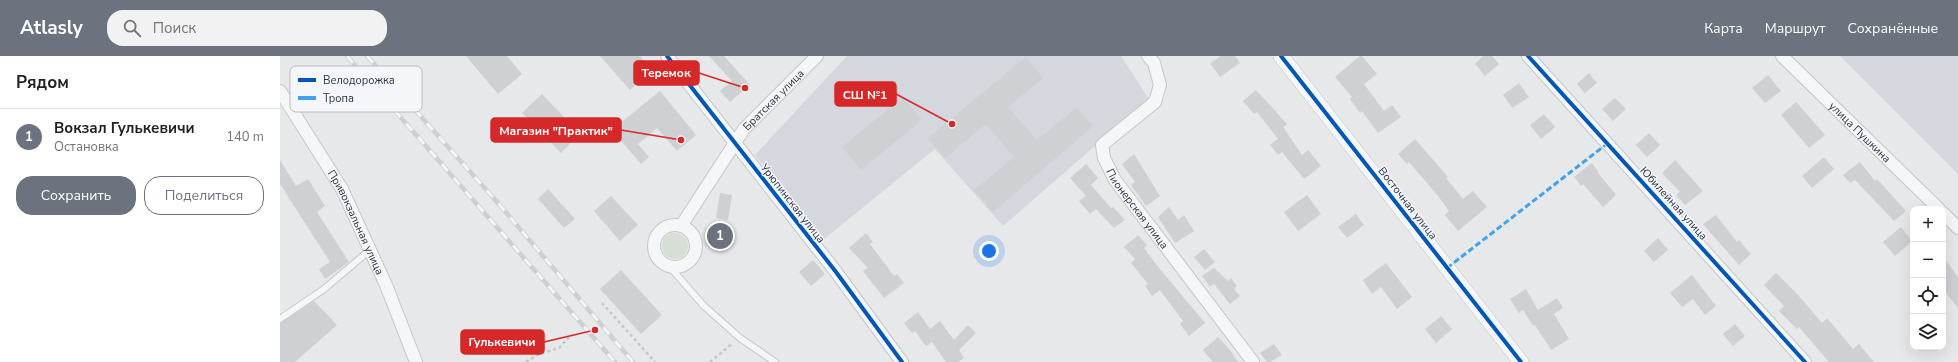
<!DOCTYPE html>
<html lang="ru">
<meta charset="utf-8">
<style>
:root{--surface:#fff;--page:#f2f2f2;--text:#202124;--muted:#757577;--line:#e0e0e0;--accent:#6c737f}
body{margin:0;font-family:"Nunito Sans",sans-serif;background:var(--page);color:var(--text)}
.controls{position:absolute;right:12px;bottom:12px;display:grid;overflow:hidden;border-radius:8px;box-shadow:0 4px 16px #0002}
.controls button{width:36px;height:36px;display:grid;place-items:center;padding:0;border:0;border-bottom:1px solid var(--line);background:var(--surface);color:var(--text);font:20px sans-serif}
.you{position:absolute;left:709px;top:195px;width:14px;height:14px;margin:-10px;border:3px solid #fff;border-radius:50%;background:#1a73e8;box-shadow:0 0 0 6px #1a73e833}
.badge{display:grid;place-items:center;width:26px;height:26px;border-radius:50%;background:var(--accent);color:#fff;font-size:13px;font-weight:700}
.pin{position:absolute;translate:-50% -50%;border:2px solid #fff;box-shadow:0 1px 4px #0006}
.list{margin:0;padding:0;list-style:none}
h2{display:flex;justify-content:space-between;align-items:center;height:52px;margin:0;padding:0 16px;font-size:17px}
h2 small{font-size:13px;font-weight:400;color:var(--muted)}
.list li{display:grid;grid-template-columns:26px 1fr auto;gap:12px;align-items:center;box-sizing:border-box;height:56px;padding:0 16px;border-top:1px solid var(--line)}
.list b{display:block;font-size:15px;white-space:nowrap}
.list p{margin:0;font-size:13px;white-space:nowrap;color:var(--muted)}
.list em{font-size:13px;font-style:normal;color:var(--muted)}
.actions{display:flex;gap:8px;padding:12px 16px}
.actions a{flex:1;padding:9px 0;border:1px solid var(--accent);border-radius:16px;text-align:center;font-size:14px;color:var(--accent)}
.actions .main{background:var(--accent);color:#fff}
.icon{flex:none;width:22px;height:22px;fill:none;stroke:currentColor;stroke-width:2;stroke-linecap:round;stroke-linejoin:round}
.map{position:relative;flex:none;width:1678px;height:306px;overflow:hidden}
header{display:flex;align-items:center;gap:24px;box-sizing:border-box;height:56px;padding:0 20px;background:var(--accent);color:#fff}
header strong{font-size:19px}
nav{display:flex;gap:22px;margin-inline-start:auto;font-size:14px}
.search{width:280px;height:36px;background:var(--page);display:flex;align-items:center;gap:10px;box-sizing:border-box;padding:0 14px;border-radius:16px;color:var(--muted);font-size:15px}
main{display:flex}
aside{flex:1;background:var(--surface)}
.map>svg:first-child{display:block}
</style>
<header>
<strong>Atlasly</strong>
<div class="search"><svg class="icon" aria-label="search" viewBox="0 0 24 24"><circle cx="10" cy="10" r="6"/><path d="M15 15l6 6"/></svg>Поиск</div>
<nav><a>Карта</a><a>Маршрут</a><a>Сохранённые</a></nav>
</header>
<main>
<aside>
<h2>Рядом<small></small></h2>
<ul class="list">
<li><span class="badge">1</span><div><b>Вокзал Гулькевичи</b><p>Остановка</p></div><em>140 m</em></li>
</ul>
<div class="actions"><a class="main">Сохранить</a><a>Поделиться</a></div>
</aside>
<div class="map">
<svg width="1678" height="306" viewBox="0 0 1678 306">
<rect width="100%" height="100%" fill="#e6e8ea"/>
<path fill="#d4d7dd" d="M567 0H841L869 43 723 170 655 93 544 183 475 99Z
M1560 0H1678V118Z"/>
<path fill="#d6ded6" d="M382 190a13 13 0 1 1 26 0a13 13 0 1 1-26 0Z"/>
<path fill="#ced0d3" d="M186 0H227L242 18 218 38Z
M320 0H360L372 14 350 34Z
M429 0H444L470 29 450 46 440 35 452 25Z
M941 0H955L960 7 940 21 930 7Z
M1080 0H1082L1097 18 1084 28 1104 55 1112 49 1121 61 1098 77 1082 55 1080 57 1070 43 1072 41 1055 21Z
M1203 0H1212L1219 8 1205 20 1195 8Z
M746 1 763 22 728 51 757 84 796 52 813 70 713 156 694 134 734 101 706 68 665 102 648 82Z
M1309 17 1317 27 1305 37 1297 28Z
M1488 19 1501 35 1485 47 1472 32Z
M1239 27 1249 41 1232 52 1223 39Z
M976 34 1007 68 1003 71 1022 99 1028 94 1041 110 1024 123 1002 96 998 99 990 89 998 83 977 56 974 58 963 45Z
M380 35 416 79 397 95 377 72 358 88 369 101 361 108 332 74Z
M262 38 300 78 281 97 242 57Z
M623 41 642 64 581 114 562 91Z
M1335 42 1346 53 1333 65 1322 53Z
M1516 46 1545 79 1529 92 1501 59Z
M1264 58 1275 71 1261 83 1250 69Z
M1369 77 1380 89 1367 101 1356 89Z
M1135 83 1168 121 1166 122 1183 143 1193 135 1207 151 1178 175 1165 159 1169 155 1158 140 1129 106 1127 108 1118 98Z
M854 98 880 140 866 150 851 129 855 126 842 108Z
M1544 101 1554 113 1532 132 1522 120Z
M0 104 16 130 28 123 45 150 37 156 69 206 45 223 39 213 50 206 0 128Z
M1395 104 1423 135 1405 149 1396 139 1400 136 1382 117Z
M1580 106 1595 125 1597 123 1626 155 1614 165 1575 124 1570 127 1563 119Z
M1312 107 1319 117H1318L1336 139 1323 151 1303 128 1301 130 1294 121Z
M806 108 818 122 811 129 831 152 833 151 845 164 834 172 816 153 810 158 799 145 806 140 790 122Z
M268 133 295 163 284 172 258 143Z
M440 137 452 139 448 164 436 162Z
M1027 139 1041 158 1018 175 1004 156Z
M331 140 358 169 340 185 314 155Z
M889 151 898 164 904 159 914 175 895 187 878 161Z
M1076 158 1084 169 1067 182 1058 171Z
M1436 159 1457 186 1459 184 1471 198 1459 209 1423 168Z
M1621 171 1632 185 1615 200 1603 186Z
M586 177 593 186 590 188 614 220 617 218 624 227 604 242 583 215 588 212 569 192Z
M858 179 867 189 864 192 875 207 925 267 909 280 900 268 903 265 880 234 872 240 865 230 868 228 851 207 855 203 844 191Z
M1378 182 1388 194 1374 206 1364 195Z
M924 193 935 206 925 214 914 201Z
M1663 200 1678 221V252L1663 233Z
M533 204 545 218 531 230 519 216Z
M1106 207 1132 241 1117 253 1101 231 1092 238 1083 224Z
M934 212 948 225 951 222 957 230 954 233 960 240 950 248 934 228 930 231 922 220Z
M341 214 382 259 361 278 320 233Z
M1496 217 1518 239 1542 267 1547 262 1573 293 1579 288 1594 306H1549L1519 271 1517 273 1499 255 1504 250 1484 229Z
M1412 219 1436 250 1425 259 1413 243 1402 251 1390 237Z
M1246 233 1258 254 1277 242 1283 252 1274 258 1289 283 1271 294 1255 269 1253 270 1243 254 1239 257 1230 243Z
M34 245 57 269 15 306H0V267Z
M638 256 650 273 660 265 674 284 688 269 696 277 679 294 684 302 678 306H666L652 286 646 290 635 275 632 277 624 267Z
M1161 260 1172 273 1156 287 1145 273Z
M1455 268 1465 280 1453 290 1443 278Z
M938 281 950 294 958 306H933L923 294Z
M994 288 1002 299 990 306H987L980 297Z"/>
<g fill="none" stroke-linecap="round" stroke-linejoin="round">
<defs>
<path id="service" d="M390 211 423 249 460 282 495 306
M0 263 44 233 90 194"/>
<g id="minor">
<path d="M387 0 556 216 622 306"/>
<path id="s1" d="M868 0 874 7 880 29 875 46 822 89 824 102 835 124 973 306"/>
<path d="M1248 0 1525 306"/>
<path id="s2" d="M1502 0 1659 153"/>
<path id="s3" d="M0 35 62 133 106 229 136 306"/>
<path d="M1663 157 1678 172"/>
<circle cx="395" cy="190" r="21"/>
<path id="s4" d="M401 170 464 73 537 0"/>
</g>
<path id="tertiary" d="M1001 0 1241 306"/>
</defs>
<use href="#service" stroke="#c4c6c8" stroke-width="8"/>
<use href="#minor" stroke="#c4c6c8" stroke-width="14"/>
<use href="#tertiary" stroke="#c4c6c8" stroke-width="16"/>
<path stroke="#c5c6ca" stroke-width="2.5" stroke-dasharray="3 3" stroke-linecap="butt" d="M322 247 375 306
M246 306 257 299 279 292 290 280
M430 306 453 287"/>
<use href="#service" stroke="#f5f6f7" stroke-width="6"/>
<use href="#minor" stroke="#f5f6f7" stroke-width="12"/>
<use href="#tertiary" stroke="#f5f6f7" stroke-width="15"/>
<defs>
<path id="rail" d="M67 0 335 306
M87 0 218 147 353 306"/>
</defs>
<use href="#rail" stroke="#cecfd2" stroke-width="4.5"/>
<use href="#rail" stroke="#f4f6f9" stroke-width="3" stroke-dasharray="9" stroke-linecap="butt"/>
<path stroke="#3ea3ec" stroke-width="3" stroke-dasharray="6 3" stroke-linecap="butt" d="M1167 212 1328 87"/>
<defs>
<path id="cycleway" d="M387 0 556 216 622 306
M1001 0 1241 306
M1248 0 1525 306"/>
</defs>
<use href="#cycleway" stroke="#f4f6f9" stroke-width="6"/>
<use href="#cycleway" stroke="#0057b8" stroke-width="4"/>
</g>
<g text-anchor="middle" stroke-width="3" stroke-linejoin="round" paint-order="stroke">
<g font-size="11" fill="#2b3445" stroke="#f4f6f9">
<text dy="4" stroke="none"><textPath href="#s4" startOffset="157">Братская улица</textPath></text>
<text dy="4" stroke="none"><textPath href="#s2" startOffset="109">улица Пушкина</textPath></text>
<text transform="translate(513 147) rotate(52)" y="4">Урюпинская улица</text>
<text transform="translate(1128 147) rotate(52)" y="4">Восточная улица</text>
<text transform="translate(1394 147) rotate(48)" y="4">Юбилейная улица</text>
<text dy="4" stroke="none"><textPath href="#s1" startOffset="192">Пионерская улица</textPath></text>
<text dy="4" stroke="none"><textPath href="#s3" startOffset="152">Привокзальная улица</textPath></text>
</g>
</g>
<rect x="10" y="10" width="132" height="46" rx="6" fill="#f4f6f9" stroke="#b8bcc3" stroke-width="1"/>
<rect x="18" y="22" width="18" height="4" fill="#0057b8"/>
<rect x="18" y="40" width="18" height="4" fill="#3ea3ec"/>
<g font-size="11" fill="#2b3445">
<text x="43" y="28">Велодорожка</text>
<text x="43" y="46">Тропа</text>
</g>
<path fill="none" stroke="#d62828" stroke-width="1.5" d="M465 32L419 17M672 68L616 38M401 84L341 74M315 274L264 286"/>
<g fill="#d62828" stroke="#f4f6f9" stroke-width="1.5">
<circle cx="465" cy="32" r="4"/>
<circle cx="672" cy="68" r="4"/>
<circle cx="401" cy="84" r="4"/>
<circle cx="315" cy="274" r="4"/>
</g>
<g fill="#d62828" stroke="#d62828" stroke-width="1.5">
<rect x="354" y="5" width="65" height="24" rx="4"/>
<rect x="555" y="26" width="61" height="24" rx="4"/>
<rect x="211" y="62" width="130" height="24" rx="4"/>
<rect x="181" y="274" width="83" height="24" rx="4"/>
</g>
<g font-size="12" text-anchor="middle" font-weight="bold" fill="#fff">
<text x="386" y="21">Теремок</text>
<text x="585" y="43">СШ №1</text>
<text x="276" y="79">Магазин "Практик"</text>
<text x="222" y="290">Гулькевичи</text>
</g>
</svg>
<div class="controls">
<button>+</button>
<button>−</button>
<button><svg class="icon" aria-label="locate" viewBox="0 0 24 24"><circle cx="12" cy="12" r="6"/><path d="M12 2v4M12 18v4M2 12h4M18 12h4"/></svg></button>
<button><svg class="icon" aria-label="layers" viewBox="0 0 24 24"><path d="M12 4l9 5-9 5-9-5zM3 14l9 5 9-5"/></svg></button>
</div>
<div class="you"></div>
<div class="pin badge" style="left:440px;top:180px">1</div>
</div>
</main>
